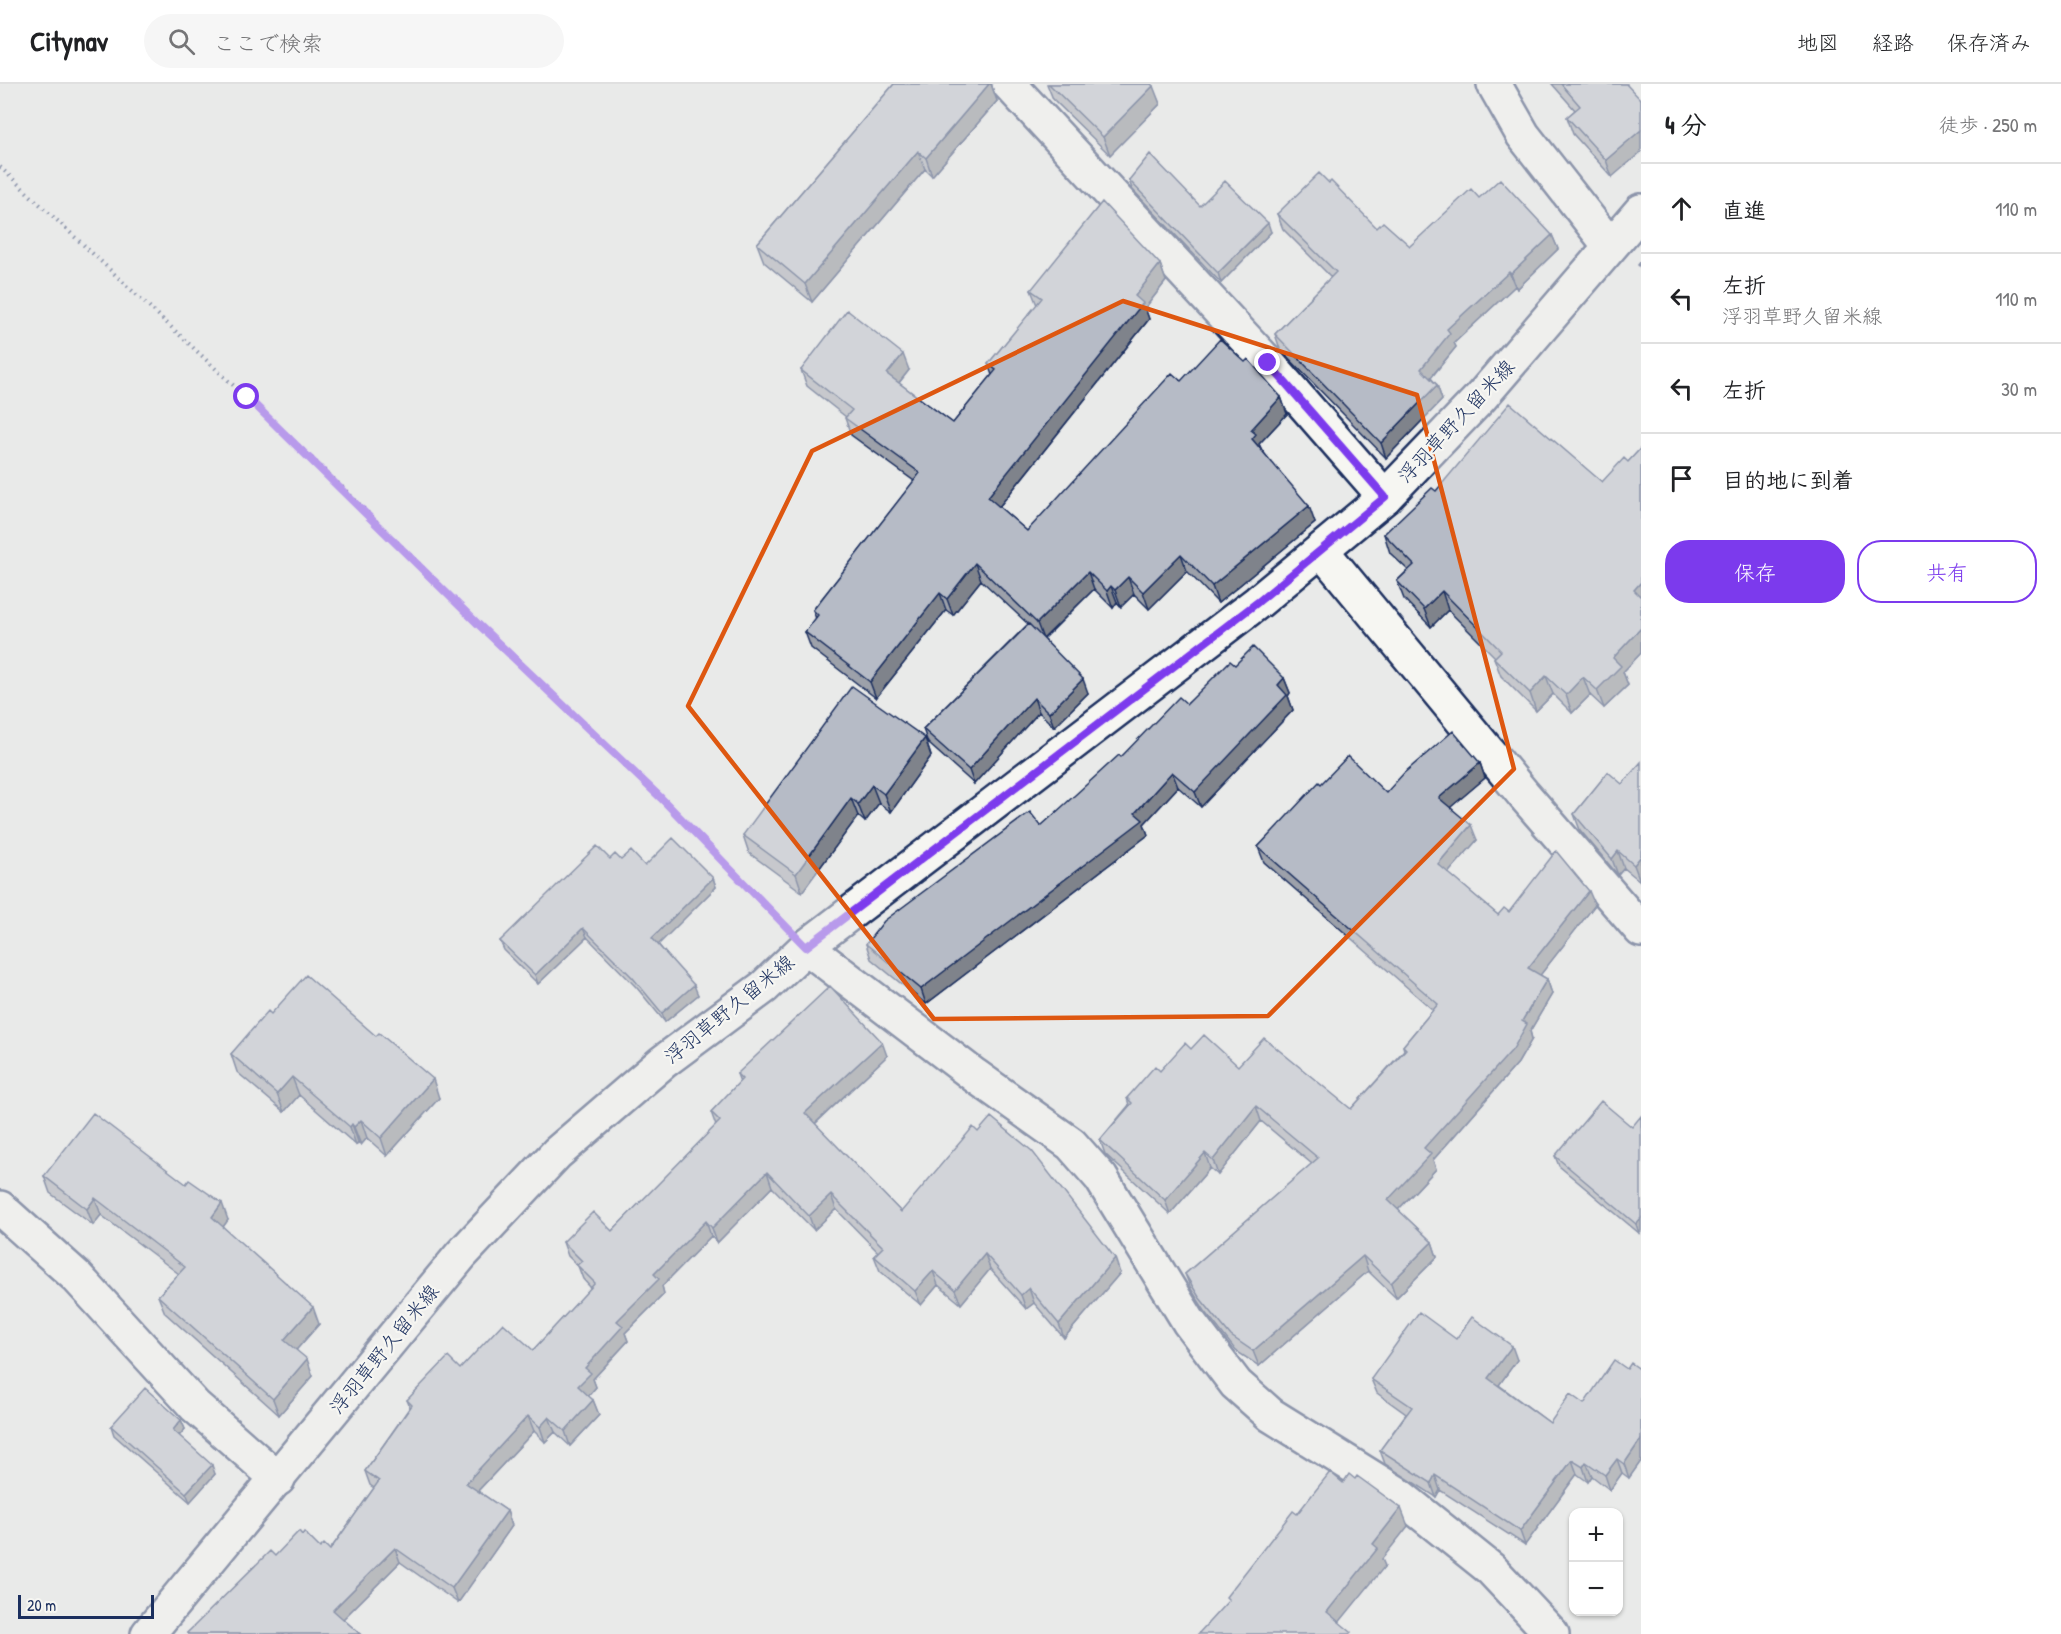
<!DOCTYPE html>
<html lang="ja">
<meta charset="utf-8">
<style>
:root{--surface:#fff;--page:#f6f6f6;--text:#202124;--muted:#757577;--line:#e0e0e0;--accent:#7c3aed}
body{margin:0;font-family:"Patrick Hand","Klee One",sans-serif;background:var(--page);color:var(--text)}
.controls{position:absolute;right:18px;bottom:18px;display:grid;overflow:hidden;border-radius:12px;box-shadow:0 2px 4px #0004}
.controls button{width:54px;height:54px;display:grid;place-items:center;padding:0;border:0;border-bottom:2px solid var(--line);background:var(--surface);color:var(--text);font:30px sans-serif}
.scale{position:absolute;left:18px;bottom:15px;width:136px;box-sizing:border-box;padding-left:6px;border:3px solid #1b2f5e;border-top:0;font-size:16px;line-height:21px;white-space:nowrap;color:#1b2f5e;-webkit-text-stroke:4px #f6f6f2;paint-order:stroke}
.stop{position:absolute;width:18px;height:18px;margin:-14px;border:4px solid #7c3aed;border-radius:50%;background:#fff}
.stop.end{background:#7c3aed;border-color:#fff;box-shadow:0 2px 6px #0008}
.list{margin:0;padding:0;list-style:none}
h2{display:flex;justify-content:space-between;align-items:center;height:78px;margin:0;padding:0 24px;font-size:26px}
h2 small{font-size:20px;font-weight:400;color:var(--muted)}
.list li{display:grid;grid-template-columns:39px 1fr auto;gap:18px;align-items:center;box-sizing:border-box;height:90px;padding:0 24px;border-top:2px solid var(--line)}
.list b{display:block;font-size:22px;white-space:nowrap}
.list p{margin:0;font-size:20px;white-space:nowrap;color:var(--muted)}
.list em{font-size:20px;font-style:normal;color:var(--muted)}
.actions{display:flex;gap:12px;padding:18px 24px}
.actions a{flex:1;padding:14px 0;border:2px solid var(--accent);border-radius:24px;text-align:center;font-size:21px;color:var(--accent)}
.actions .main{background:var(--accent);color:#fff}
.icon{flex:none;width:33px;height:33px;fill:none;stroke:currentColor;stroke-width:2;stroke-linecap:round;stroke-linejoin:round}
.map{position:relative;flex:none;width:1641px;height:1550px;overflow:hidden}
header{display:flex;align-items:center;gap:36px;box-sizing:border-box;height:84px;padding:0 30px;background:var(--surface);border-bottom:2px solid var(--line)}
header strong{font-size:28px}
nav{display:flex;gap:33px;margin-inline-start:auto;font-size:21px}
.search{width:420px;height:54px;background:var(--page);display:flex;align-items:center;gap:15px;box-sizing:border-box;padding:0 21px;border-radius:33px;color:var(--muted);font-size:22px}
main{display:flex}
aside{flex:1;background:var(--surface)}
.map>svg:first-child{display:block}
</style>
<header>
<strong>Citynav</strong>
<div class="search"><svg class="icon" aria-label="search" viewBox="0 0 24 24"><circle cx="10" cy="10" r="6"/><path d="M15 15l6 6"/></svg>ここで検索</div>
<nav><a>地図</a><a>経路</a><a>保存済み</a></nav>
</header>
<main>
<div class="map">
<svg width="1641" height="1550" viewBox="0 0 1641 1550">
<rect width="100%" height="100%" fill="#e9eae9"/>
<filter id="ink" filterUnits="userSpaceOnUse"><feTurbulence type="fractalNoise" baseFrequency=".0167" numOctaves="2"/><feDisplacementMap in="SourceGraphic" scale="12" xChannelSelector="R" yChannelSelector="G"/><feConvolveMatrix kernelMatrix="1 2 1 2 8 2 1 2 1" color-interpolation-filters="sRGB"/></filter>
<g filter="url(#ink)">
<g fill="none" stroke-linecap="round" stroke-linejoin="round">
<defs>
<path id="street" d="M1009 0 1268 279 1385 413
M1322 467 1524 711 1641 846
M806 863 974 991 1071 1060 1101 1094 1189 1238 1236 1300 1271 1331 1395 1408 1491 1485 1552 1550
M0 1124 77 1193 195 1322 278 1395"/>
<path id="secondary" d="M1494 0 1523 51 1610 162"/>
<path id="primary" d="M148 1550 461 1171 557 1069 663 978 764 903 806 863 1258 518 1385 413 1481 313 1641 127"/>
</defs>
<use href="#street" stroke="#1b2f5e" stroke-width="38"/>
<use href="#secondary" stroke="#1b2f5e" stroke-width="38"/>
<use href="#primary" stroke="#1b2f5e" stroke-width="38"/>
<path stroke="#1b2f5e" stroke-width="4" stroke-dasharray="1.5 4.5" stroke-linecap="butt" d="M0 83 341 402 478 540 661 714 778 834"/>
<use href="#street" stroke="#f6f6f2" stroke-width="33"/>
<use href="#secondary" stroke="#f6f6f2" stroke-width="33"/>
<use href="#primary" stroke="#f6f6f2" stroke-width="33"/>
</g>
<path fill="#9da1aa" stroke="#1b2f5e" stroke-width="1.5" d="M894 0H991L997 17 932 92 925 85 812 218 764 178 757 160Z
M1047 0H1151L1160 20 1110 71 1053 15Z
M1552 0H1627L1612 93 1573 50 1567 33 1575 26Z
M1129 96 1271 148 1221 199 1132 105Z
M1479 114 1552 151 1558 165 1517 205 1515 202 1454 259 1456 263 1431 294 1437 301 1442 316 1386 374 1280 265 1275 250 1331 193 1283 145 1277 130 1377 144 1410 162Z
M1160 180 1166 197 1145 224 1149 235 999 423 1027 447 1181 297 1281 313 1287 330 1259 360 1262 366 1315 439 1218 519 1187 487 1149 525 1134 510 1121 523 1117 518 1113 524 1094 505 1044 555 1088 609 1054 643 1039 628 974 700 928 659 923 645 1028 540 981 496 953 531 946 526 876 614 811 564 805 548 816 535 813 526 914 397 851 351 845 334 846 333 807 302 801 286H909L899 299 953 339 992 291 988 280 1037 221 1031 206Z
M1641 364V569L1623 588 1628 601 1604 624 1590 611 1572 629 1553 610 1536 627 1501 592 1494 574 1495 573 1448 526 1431 543 1404 515 1397 497 1408 486 1390 469 1384 450 1436 407 1602 398 1628 378Z
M1235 581 1284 594 1290 609 1288 612 1293 626 1201 723 1178 703 1144 740 1148 751 926 920 871 875 866 860 1041 742 1121 673Z
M925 654 931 672 891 728 879 719 865 738 858 732 802 808 749 769 743 751Z
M1480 679 1485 694 1450 723 1477 756 1448 789 1498 831 1509 828 1595 821 1540 891 1547 895 1552 910 1530 947 1532 955 1518 979 1433 1076 1436 1085 1398 1126 1432 1158 1437 1173 1396 1214 1368 1187 1259 1282 1236 1267 1205 1227 1191 1205 1185 1190 1312 1080 1261 1037 1218 1091 1210 1084 1170 1130 1105 1070 1100 1056 1129 1021 1127 1014 1160 987 1191 965 1351 1025 1404 966 1403 962 1433 926 1264 778 1258 763 1321 700 1386 709Z
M1608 688 1640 797 1624 784 1618 791 1580 746 1574 730Z
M610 775 645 782 713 794 716 803 658 860 698 911 665 938 637 904 587 853 538 900 504 866 500 857Z
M271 930 439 1014 387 1072 367 1054 361 1061 358 1058 356 1061 299 1011 284 1028 237 988 231 970Z
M887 972 815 1040 901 1128 1120 1189 1064 1254 1034 1219 1026 1225 990 1185 961 1220 938 1201 921 1221 880 1187 874 1172 878 1168 836 1125 814 1146 772 1103 717 1159 711 1152 662 1202 664 1210 625 1249 628 1257 593 1295 596 1303 588 1312 593 1316 599 1331 570 1362 555 1348 545 1358 534 1347 478 1407 507 1427 512 1442 458 1519 400 1478 343 1535 360 1550H188L187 1549 275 1472 302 1451 320 1464 330 1466 374 1404 370 1401 365 1387 410 1323 407 1316 460 1285 533 1266 591 1204 583 1195 578 1182 568 1172 563 1158 612 1147 716 1042 711 1028 740 998 737 990Z
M1632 1043 1639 1149 1559 1082 1555 1072Z
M44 1092 228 1136 223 1143 319 1240 296 1266 313 1292 279 1331 165 1229 158 1212 179 1190 101 1131 93 1141 50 1109Z
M1456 1255 1517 1276 1499 1301 1550 1339 1584 1320 1627 1285 1641 1286V1377L1629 1394 1622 1389 1610 1406 1592 1392 1588 1398 1577 1390 1525 1461 1440 1406 1436 1413 1385 1380 1380 1366 1406 1330 1377 1309 1371 1295Z
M181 1336 185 1345 179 1352 215 1390 190 1418 114 1351 111 1342Z"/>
<path fill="#7f838b" stroke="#1b2f5e" stroke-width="1.5" d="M989 0H991L997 17 932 92 926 74Z
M1153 2 1160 20 1110 71 1103 53Z
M1641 46V68L1612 93 1606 76Z
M918 67 925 85 812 218 805 200Z
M1268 139 1271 148 1221 199 1218 189Z
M1552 151 1558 165 1517 205 1511 190Z
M1160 180 1166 197 1145 224 1149 235 994 429 988 413 1135 212Z
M1509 188 1515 202 1454 259 1456 263 1426 299 1421 285 1447 245Z
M903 270 909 286 893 306 887 290Z
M1437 301 1442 316 1386 374 1381 359Z
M1281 313 1287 330 1259 360 1262 367 1252 355 1251 346Z
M1309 422 1315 439 1218 519 1212 502Z
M1181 470 1187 487 1149 525 1143 508Z
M975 479 981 496 953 531 947 515Z
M1088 488 1094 505 1043 555 1037 539Z
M1128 493 1134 510 1121 523 1115 506Z
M1641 498V524L1634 506Z
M1111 502 1117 518 1113 524 1107 507Z
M1442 507 1448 526 1431 543 1424 525Z
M940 509 946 526 876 614 870 598Z
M1641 544V569L1623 588 1628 601 1604 624 1597 606 1613 574Z
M1546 592 1553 610 1536 627 1530 609Z
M1583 593 1590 611 1572 629 1566 611Z
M1284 594 1290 609 1288 612 1293 626 1201 723 1195 708 1278 601Z
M1083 595 1088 609 1054 643 1049 629Z
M1034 614 1039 628 974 700 969 686Z
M925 654 931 672 891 728 884 710Z
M1480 679 1485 694 1445 728 1439 714Z
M1172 688 1178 703 1144 740 1148 751 926 920 921 905 1135 729Z
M872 701 879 719 865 738 858 720Z
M851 714 858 732 802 808 796 790Z
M1471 741 1477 756 1443 795 1438 780Z
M1618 767 1624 784 1618 791 1612 775Z
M1641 772V796L1640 797 1634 781Z
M713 794 716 803 656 863 652 854Z
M1589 807 1595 821 1534 899 1528 884Z
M583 844 587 853 538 900 535 891Z
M1547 895 1552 910 1530 947 1532 955 1518 979 1433 1076 1436 1085 1394 1130 1388 1116 1424 1064 1522 937Z
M694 901 698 911 665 938 662 929Z
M882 958 887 972 810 1044 805 1029Z
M292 993 299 1011 284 1028 277 1010Z
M433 995 439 1014 387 1072 381 1054Z
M1256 1022 1261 1037 1218 1091 1213 1076Z
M361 1036 367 1054 361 1061 354 1043Z
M352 1040 358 1058 356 1061 350 1043Z
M1205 1069 1210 1084 1170 1130 1165 1116Z
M767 1088 772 1103 717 1159 712 1144Z
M831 1111 836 1125 814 1146 809 1132Z
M95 1114 101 1131 93 1141 87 1125Z
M222 1119 228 1136 218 1150 212 1133Z
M1641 1134V1147L1639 1149 1636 1140Z
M706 1137 711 1152 662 1202 664 1210 625 1249 628 1257 593 1295 596 1303 584 1317 578 1302 585 1284 617 1237 654 1190Z
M1432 1158 1437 1173 1396 1214 1391 1199Z
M985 1170 990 1185 961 1220 955 1206Z
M1363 1172 1368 1187 1259 1282 1253 1267Z
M1115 1174 1120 1189 1064 1254 1059 1240Z
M933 1187 938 1201 921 1221 915 1207Z
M1029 1204 1034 1219 1026 1225 1021 1211Z
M313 1223 319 1240 290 1273 284 1256Z
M1512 1262 1517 1276 1494 1308 1488 1294Z
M307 1275 313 1292 279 1331 273 1315Z
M593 1316 599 1331 570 1362 565 1347Z
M528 1332 534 1347 472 1413 466 1399Z
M549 1333 555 1348 545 1358 540 1343Z
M181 1336 185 1345 176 1355 173 1346Z
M1641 1355V1377L1629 1394 1624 1380Z
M1617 1375 1622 1389 1610 1406 1605 1391Z
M1572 1376 1577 1390 1525 1461 1520 1447Z
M1586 1378 1592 1392 1588 1398 1583 1383Z
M212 1381 215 1390 190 1418 186 1409Z
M1435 1391 1440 1406 1436 1413 1431 1399Z
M1401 1424 1408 1442 1382 1475 1385 1482 1333 1546 1327 1528 1373 1460Z
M507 1427 512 1442 458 1519 452 1504Z
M395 1464 400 1478 338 1540 333 1526Z"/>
<path fill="#b6bbc6" stroke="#1b2f5e" stroke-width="1.5" d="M894 0H989L926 74 918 67 805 200 757 160Z
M1049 0H1151L1153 2 1103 53Z
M1561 0H1626L1641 16V46L1606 76 1567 33 1580 22Z
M1150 70 1200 122 1225 97 1268 139 1218 189 1129 96Z
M1319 89 1329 99 1331 97 1377 144 1383 138 1410 162 1471 105 1479 114 1500 95 1552 151 1511 190 1509 188 1447 245 1450 249 1421 285 1437 301 1381 359 1275 250 1336 188 1277 130Z
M1102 118 1160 180 1135 212 1143 219 988 413 1027 447 1172 289 1181 297 1220 255 1245 278 1248 275 1281 313 1251 346 1256 350 1252 355 1309 422 1212 502 1181 470 1143 508 1128 493 1115 506 1111 502 1107 507 1088 488 1037 539 975 479 947 515 940 509 870 598 805 548 818 531 813 526 920 389 845 334 852 326 801 286 847 226 903 270 887 290 953 339 996 286 988 280 1042 214 1031 206Z
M1641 177V184L1638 181Z
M1510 319 1602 398 1624 374 1628 378 1641 364V498L1634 506 1641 513V544L1613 574 1621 582 1597 606 1583 593 1566 611 1546 592 1530 609 1494 574 1501 567 1442 507 1424 525 1397 497 1414 481 1384 450 1432 404 1436 407Z
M1029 540 1083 595 1049 629 1034 614 969 686 923 645Z
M1253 563 1284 594 1278 601 1287 611 1195 708 1172 688 1135 729 1143 736 921 905 866 860 884 837 1030 728 1041 742 1119 671 1121 673 1179 613 1187 620 1230 577 1235 581Z
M852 602 925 654 884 710 872 701 858 720 851 714 796 790 743 751Z
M1453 647 1480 679 1439 714 1471 741 1438 780 1498 831 1504 824 1509 828 1556 767 1589 807 1528 884 1547 895 1522 937 1527 940 1513 965 1424 1064 1431 1070 1388 1116 1432 1158 1391 1199 1363 1172 1253 1267 1231 1252 1199 1213 1185 1190 1318 1074 1256 1022 1213 1076 1205 1069 1165 1116 1100 1056 1132 1019 1127 1014 1155 982 1160 987 1185 959 1191 965 1204 951 1238 982 1264 954 1351 1025 1406 965 1403 962 1438 920 1258 763 1319 698 1321 700 1348 672 1386 709 1404 689Z
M1641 678V772L1634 781 1618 767 1612 775 1574 730 1608 688 1622 700Z
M673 754 713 794 652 854 694 901 662 929 633 894 583 844 535 891 500 857 597 762 610 775 615 770 621 776 631 767 645 782Z
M306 891 376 952 379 949 433 995 381 1054 361 1036 354 1043 352 1040 350 1043 292 993 277 1010 231 970 268 927 271 930Z
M830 902 882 958 805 1029 901 1128 973 1043 978 1048 991 1033 1032 1067 1115 1174 1059 1240 1029 1204 1021 1211 985 1170 955 1206 933 1187 915 1207 874 1172 883 1163 831 1111 809 1132 767 1088 712 1144 706 1137 654 1190 659 1195 617 1237 623 1242 585 1284 591 1289 578 1302 593 1316 565 1347 549 1333 540 1343 528 1332 466 1399 507 1427 452 1504 395 1464 333 1526 360 1550H189L187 1549 270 1467 275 1472 299 1447 302 1451 304 1448 320 1464 324 1460 330 1466 379 1397 365 1387 412 1321 407 1316 448 1273 460 1285 503 1239 533 1266 595 1199 577 1181 582 1177 563 1158 593 1128 612 1147 720 1037 711 1028 742 995 737 990Z
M1601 1017 1632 1043 1641 1032V1134L1636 1140 1555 1072Z
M93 1029 186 1100 189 1096 222 1119 212 1133 313 1223 284 1256 307 1275 273 1315 158 1212 185 1183 95 1114 87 1125 44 1092Z
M1419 1228 1456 1255 1472 1233 1512 1262 1488 1294 1550 1339 1570 1310 1584 1320 1614 1276 1627 1285 1631 1279 1641 1286V1355L1624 1380 1617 1375 1605 1391 1586 1378 1583 1383 1572 1376 1520 1447 1435 1391 1431 1399 1380 1366 1412 1323 1371 1295Z
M145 1304 181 1336 173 1346 212 1381 186 1409 111 1342Z
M1330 1388 1343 1399 1349 1390 1355 1395 1357 1392 1401 1424 1373 1460 1378 1464 1327 1528 1351 1548 1349 1550H1198L1229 1516 1226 1513 1293 1427 1297 1430Z"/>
</g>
<g fill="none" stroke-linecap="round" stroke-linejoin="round" filter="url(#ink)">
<path stroke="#7c3aed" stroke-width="8" d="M247 313 478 540 661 714 806 863 1258 518 1385 413 1268 279"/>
</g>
<path d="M0 0H1641V1550H0ZM1123 217 1417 311 1514 685 1268 932 934 935 688 622 812 367Z" fill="#e9eae9" fill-opacity=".55" fill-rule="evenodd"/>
<path fill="none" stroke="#de5710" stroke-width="4.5" stroke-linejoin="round" d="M1123 217 1417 311 1514 685 1268 932 934 935 688 622 812 367Z"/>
<g text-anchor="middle" stroke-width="4.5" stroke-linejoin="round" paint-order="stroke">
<g font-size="20" fill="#1b2f5e" stroke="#f6f6f2">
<text transform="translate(1456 337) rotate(-47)" y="7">浮羽草野久留米線</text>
<text transform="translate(729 925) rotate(-39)" y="7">浮羽草野久留米線</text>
<text transform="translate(384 1265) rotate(-51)" y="7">浮羽草野久留米線</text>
</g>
</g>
</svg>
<div class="controls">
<button>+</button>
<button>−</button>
</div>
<div class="scale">20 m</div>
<div class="stop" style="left:247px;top:313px"></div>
<div class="stop end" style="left:1268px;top:279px"></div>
</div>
<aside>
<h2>4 分<small>徒歩 · 250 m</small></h2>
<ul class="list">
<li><svg class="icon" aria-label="ahead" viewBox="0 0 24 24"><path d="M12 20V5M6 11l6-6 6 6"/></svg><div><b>直進</b></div><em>110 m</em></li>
<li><svg class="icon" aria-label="left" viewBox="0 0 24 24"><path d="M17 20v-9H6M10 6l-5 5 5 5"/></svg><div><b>左折</b><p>浮羽草野久留米線</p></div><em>110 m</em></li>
<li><svg class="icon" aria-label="left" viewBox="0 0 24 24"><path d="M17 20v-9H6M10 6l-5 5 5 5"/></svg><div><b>左折</b></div><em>30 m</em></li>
<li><svg class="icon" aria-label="arrive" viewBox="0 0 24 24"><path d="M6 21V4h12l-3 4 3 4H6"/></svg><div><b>目的地に到着</b></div></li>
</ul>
<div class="actions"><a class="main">保存</a><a>共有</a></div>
</aside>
</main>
